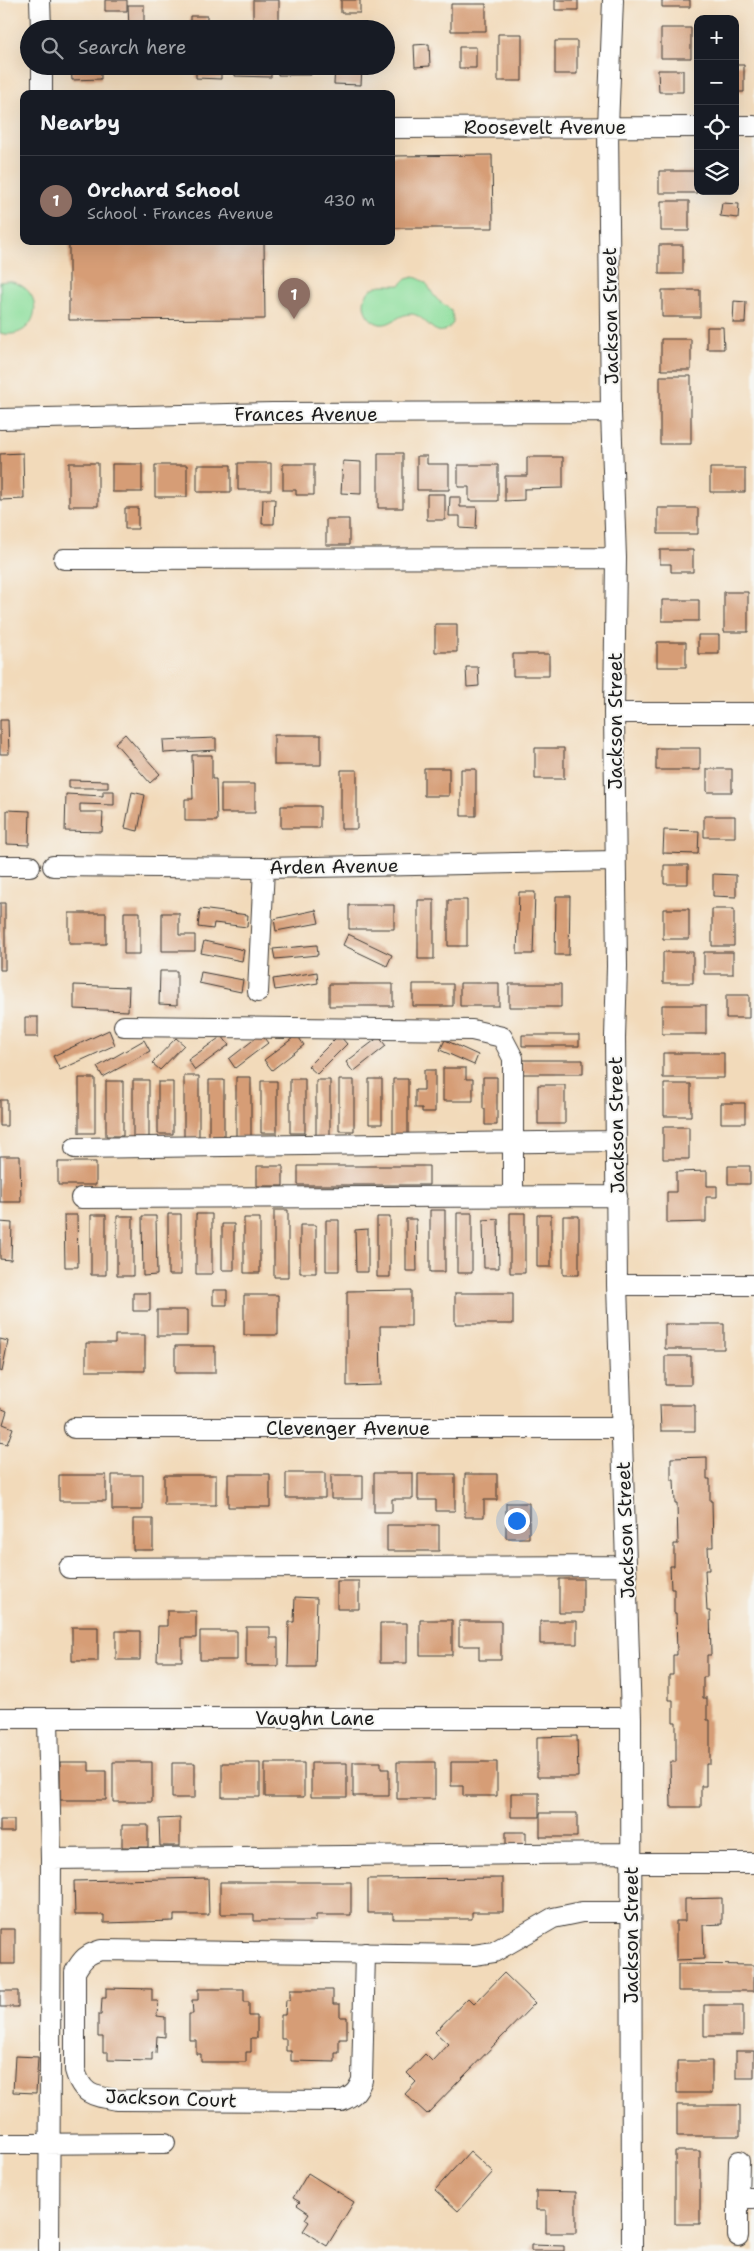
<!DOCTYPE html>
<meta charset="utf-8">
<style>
:root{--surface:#171b24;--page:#20242c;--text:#f1f3f6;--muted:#9ea1a6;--line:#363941;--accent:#0f766e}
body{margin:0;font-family:"Shantell Sans",sans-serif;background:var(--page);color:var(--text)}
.controls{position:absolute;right:15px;top:15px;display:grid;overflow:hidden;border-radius:10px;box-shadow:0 5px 20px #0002}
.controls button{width:45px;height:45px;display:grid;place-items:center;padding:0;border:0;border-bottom:1px solid var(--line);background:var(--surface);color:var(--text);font:25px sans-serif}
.you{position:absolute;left:516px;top:1520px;width:18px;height:18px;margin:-12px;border:4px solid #fff;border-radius:50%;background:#1a73e8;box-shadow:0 0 0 8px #1a73e833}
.badge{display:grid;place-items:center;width:32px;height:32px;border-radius:50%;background:var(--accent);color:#fff;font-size:16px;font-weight:700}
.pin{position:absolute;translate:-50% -41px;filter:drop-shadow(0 1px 2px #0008)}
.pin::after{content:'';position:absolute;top:26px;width:18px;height:15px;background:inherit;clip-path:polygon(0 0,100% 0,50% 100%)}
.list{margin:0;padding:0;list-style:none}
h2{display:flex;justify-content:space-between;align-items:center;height:65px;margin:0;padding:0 20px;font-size:21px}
h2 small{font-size:16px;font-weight:400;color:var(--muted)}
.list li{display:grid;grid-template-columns:32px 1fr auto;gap:15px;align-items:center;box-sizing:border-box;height:90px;padding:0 20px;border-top:1px solid var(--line)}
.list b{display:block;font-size:19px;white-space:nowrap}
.list p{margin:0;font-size:16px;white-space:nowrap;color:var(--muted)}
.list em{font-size:16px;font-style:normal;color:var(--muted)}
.icon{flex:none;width:28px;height:28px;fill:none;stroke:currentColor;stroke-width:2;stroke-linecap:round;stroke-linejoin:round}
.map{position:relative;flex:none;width:754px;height:2251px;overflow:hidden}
.search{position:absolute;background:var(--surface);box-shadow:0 5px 20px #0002;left:20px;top:20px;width:375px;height:55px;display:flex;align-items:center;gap:12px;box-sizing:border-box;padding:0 18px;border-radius:28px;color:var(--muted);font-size:19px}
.panel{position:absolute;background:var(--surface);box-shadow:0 5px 20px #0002;left:20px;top:90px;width:375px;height:155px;border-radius:10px}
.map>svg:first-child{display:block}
</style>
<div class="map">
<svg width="754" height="2251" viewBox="0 0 754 2251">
<rect width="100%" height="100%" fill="#f6f6f2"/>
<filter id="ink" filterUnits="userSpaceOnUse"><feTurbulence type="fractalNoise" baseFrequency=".02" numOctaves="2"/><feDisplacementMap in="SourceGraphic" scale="10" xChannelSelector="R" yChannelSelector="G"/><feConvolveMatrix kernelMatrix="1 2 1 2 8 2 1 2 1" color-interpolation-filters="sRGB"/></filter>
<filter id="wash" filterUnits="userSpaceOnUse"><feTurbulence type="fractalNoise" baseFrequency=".0096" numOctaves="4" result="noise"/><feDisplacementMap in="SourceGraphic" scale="20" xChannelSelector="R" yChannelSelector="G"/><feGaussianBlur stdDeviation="1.12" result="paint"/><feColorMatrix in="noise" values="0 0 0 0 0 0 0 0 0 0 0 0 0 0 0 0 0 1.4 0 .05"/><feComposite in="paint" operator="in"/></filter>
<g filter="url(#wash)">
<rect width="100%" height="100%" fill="#f2daba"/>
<path fill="#8fdf9e" stroke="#567e5d" d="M414 277C431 282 427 288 436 298 446 309 453 304 453 323 436 346 427 315 412 314 399 313 392 326 380 324 363 320 358 297 373 288 381 283 391 286 400 285L406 279Z
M7 281C51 287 38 343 0 333V282Z"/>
<g id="blocks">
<path fill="#d69d76" d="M105 0H127V11H105Z
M253 0H279V20H253Z
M341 0H360V13H341Z
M555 0H578V10H555Z
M662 0H690V7H662Z
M451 4H486V31H451Z
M128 5H144V29H129Z
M190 16H207V29H190Z
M101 25V29H71V26Z
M661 28H691V58H661Z
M498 34H522V81H498Z
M555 41H577V74H555Z
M429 44 430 66 415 67 414 45Z
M459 47H476V68H459Z
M735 65H744V92H735Z
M71 66H101V79L72 80Z
M196 66H221V79L196 78Z
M235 66H271V77L235 76Z
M278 66H311V75H278Z
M335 66H362L361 85 334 84Z
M658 70H683V92H659Z
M492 155 493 228H391V156Z
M659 171H697V193H659Z
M661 201H689V231H661Z
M722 203 739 204 738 218 720 216Z
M69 241H264L265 319 69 320Z
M659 245H683V274H659Z
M662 290H700V317H662Z
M734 301 746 302 745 323H733Z
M707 327H723L724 349H707Z
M661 339H691V370H661Z
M660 376H691V444H660Z
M23 453 24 499 0 500V454Z
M378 453H403V508H378Z
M417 456H427V464H449V490H417Z
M527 457H563V488L524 489V500L505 501V476H527Z
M343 461 361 462V494L341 493Z
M69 463H98V506H69Z
M238 463H271V490H238Z
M112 464H142V492H112Z
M283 464H314V495H296V490H283Z
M155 465H187V497H155Z
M197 465H231V492H197Z
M458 465H498V501H469V487H458Z
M710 468H745V492H710Z
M427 494H445V520H427Z
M450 497H460V507H477L476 529 460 528V516H449Z
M263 499H275L274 524H262Z
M125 508H138V529H125Z
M658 508H698V534H658Z
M326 519H349V545H326Z
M660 550H693V572H671V564H660Z
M724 592H748V632H724Z
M662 600H699V621H662Z
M435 624H457V652H435Z
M698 635H719V654H698Z
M657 642H686V667H657Z
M513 654H549V676H513Z
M466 667H478L479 686 467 687Z
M0 720H8L9 754H0Z
M125 734 160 774 150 783 115 743Z
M274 735H321V765H274Z
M216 738V750L164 753 163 740Z
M535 748H564V779H535Z
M656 748H700V770H656Z
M192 755H212V779H216L217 821H185V799H193Z
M424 768H449V796H424Z
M461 769H476V816H461Z
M707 769H732V792H707Z
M341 770H357V829H341Z
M69 780 108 781V788H69Z
M221 784H255V813H221Z
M103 791H114V805L80 804V812H103L102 832 65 831 66 794 103 796Z
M132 792 145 795 138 831 125 828Z
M281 806H320V828H281Z
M7 810 30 811 29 845 7 844Z
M704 816H735V837H704Z
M664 830 699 831 698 854 663 853Z
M664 865H688V884H664Z
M713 874 736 875V897L713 896Z
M519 892H535L533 954H517Z
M556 896H570L569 955H555Z
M418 900H434V959H418Z
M448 900H467V946H448Z
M0 903H5V970H0Z
M349 905H394V929H349Z
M200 909 248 915 247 927 214 923 213 929 198 927Z
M663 909H689V939H663Z
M712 909H734V946H712Z
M316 910 319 923 276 931 274 919Z
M124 912H140V954H124Z
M69 913H106V944H69Z
M162 913H179V935H195V951H162Z
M348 934 392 955 387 966 343 945Z
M204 941 244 950 242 961 201 953Z
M317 945 318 955 275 959 273 949Z
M663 952H693V983H663Z
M704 952H733V974H704Z
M160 971H177V1005L159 1004Z
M201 972 243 980 241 992 199 983Z
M317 972 318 983 275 990 273 979Z
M460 983H499V1006H460Z
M329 984H393V1006H329Z
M413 984H453V1006H413Z
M509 984H561V1007H509Z
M74 985 129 987 128 1011 74 1009Z
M726 995H749V1018H726Z
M662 1005H706V1034H662Z
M25 1017H38V1037H25Z
M109 1030 115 1045 60 1070 53 1056Z
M261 1034 268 1043 235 1068 229 1059Z
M297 1035 304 1045 272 1070 264 1060Z
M339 1035 347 1044 317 1074 308 1066Z
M522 1035H579V1046H522Z
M222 1036 229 1045 195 1070 188 1060Z
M379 1037 386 1046 353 1072 346 1062Z
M176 1038 184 1045 160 1070 152 1063Z
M144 1040 150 1051 103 1077 97 1067Z
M445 1040 478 1055 474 1065 440 1050Z
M663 1053H724V1078H663Z
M522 1060H583V1074H522Z
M443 1068H466V1079H473V1101H443Z
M424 1070H435V1112H422V1108H415V1090H424Z
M184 1076H199V1139H184Z
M236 1077H251V1137H236Z
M483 1077H497V1125H485V1109H483Z
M79 1078H95V1133H79Z
M290 1079H305V1133H290Z
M369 1079H382V1124H369Z
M393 1079H408V1138H393Z
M133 1080H149V1140H133Z
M209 1080H224V1140H209Z
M316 1080H330V1140H316Z
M339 1080H354V1131H339Z
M106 1081H123V1136H106Z
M261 1081H277V1133H261Z
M158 1082H173V1134H158Z
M664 1084H691V1116H664Z
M538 1085H565V1124H538Z
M0 1100H7V1126H0Z
M721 1103H745V1123H721Z
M663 1127H689V1159H663Z
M0 1156H20L21 1202H0Z
M58 1162H96V1185H58Z
M257 1166H283V1186H257Z
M298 1166H429V1185H298Z
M728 1166H750V1184H728Z
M707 1171V1186H717V1197H706V1222L667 1223V1192H676V1172Z
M274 1210H288V1277H274Z
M430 1210H445V1272H430Z
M457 1213H472V1273H457Z
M510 1213H525V1273H510Z
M168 1214H181V1275H168Z
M196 1214H212V1274H196Z
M64 1215H77L78 1267H65Z
M91 1215H106V1275H91Z
M537 1215H551V1267H537Z
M117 1216H133V1276H117Z
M142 1216H156L157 1275 143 1276Z
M563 1216H579V1275H563Z
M377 1217H390V1277H377Z
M244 1218H260V1273H244Z
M406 1219H416L417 1271H406Z
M498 1219 499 1268H484L483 1220Z
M326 1220H339V1271H326Z
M0 1222 12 1223 11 1260 0 1259Z
M222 1224H234V1270H222Z
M300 1225H316V1273H300Z
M368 1229V1272H356L355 1230Z
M213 1290H227V1305H213Z
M411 1290V1326H380L381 1385 347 1386V1291Z
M133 1293H150V1311H133Z
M455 1293H513V1324H455Z
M244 1295H278V1335H244Z
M157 1310H187V1336H157Z
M665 1324H724V1349H665Z
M115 1335H145V1371H86V1343H115Z
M0 1339 8 1341 2 1372 0 1371Z
M175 1346H215V1373H175Z
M665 1356H691V1385H665Z
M660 1405H695V1431H661Z
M0 1408 7 1411 3 1424 13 1428 7 1444 0 1442Z
M707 1457V1479H710V1501H712L713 1547H708L709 1570H705L707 1611H710L711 1655H707V1677H703V1698H707V1720H710V1764H706V1786H701V1807H671L670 1762H676V1722H673V1700H669V1675H673V1655H677L676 1613H674V1589H671L670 1566H674V1544H678L677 1503H675L674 1480H671V1458Z
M286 1473H325V1498H286Z
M374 1473H413V1499H392V1512H374Z
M228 1474H270V1507H228Z
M418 1474H455V1511H436V1500H418Z
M465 1474H497V1500H484V1517H465Z
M59 1475H106V1501H59Z
M112 1475H143V1510H112Z
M164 1475H216V1505H164Z
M331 1475H363V1499H331Z
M506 1503H529V1538H506Z
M133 1519H153V1550H133Z
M387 1525H439V1551H387Z
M559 1579H583V1613H559Z
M337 1581H359V1609H337Z
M295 1597 317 1598 315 1667H288L289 1622H294Z
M167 1611H196V1638H182V1661H157L158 1626H167Z
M420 1620H452V1655H420Z
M459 1621H501V1660H479V1646H459Z
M540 1621H577V1644H540Z
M380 1623H407V1663H380Z
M72 1627H98V1661H72Z
M246 1627H270V1638H278V1666H246Z
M116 1631H140V1660H116Z
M200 1631H237V1660H200Z
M577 1736 578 1777H537V1737Z
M60 1762H89V1771H106V1800H60Z
M113 1762H152V1802H113Z
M353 1762H381V1769H389V1796H353Z
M397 1762H435V1799H397Z
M451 1762H497V1796H463V1786H451Z
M172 1763H195V1798H172Z
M222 1763H260V1797H222Z
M265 1763H304V1797H265Z
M311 1763H347V1797H311Z
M511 1793H539V1817H511Z
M540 1813H577V1837H540Z
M180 1818V1846H160L159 1819Z
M0 1820H14V1832H0Z
M122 1825H148V1847H122Z
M506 1832H526V1846L506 1845Z
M208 1878 209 1915H174V1921L104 1923V1915H75L74 1881Z
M503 1878V1912H472V1919H393V1913H368V1879Z
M220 1882H351V1915H316V1921H254V1914H220Z
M722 1898V1924L703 1925 704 1959 676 1960V1921H685V1899Z
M0 1929H15V1964H0Z
M678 1964 754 1965V1991H678Z
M504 1973 535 2003 427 2114 405 2094 416 2082 407 2073 425 2054 432 2061 448 2044 435 2032 468 1998 474 2004Z
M106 1988 152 1989V2001H158L157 2016 165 2017V2037L157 2036 156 2053 152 2052V2061L108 2060V2052H103V2037H98V2015H101L102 1998H106Z
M198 1989H244V2002H249V2016H257V2038H251V2052H246V2062H201V2054H196V2040H189V2014H193L192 2000H198Z
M290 1990H333V2004H340V2017H347V2039H339V2053H335V2062L291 2061V2051H286V2039H281V2015H285L286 2000H290Z
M0 1991H18V2007H0Z
M704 2005H743V2036H704Z
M736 2051H754V2078H736Z
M15 2056 38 2057 36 2093 13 2092Z
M677 2061H712V2093H677Z
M677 2105H740V2136H677Z
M470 2151 493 2172 458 2211 435 2190Z
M675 2151H700V2224H675Z
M308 2173 354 2202 327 2246 303 2231 309 2222 305 2219 309 2213 297 2205 300 2202 293 2198Z
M536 2191 576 2192V2233H546V2210H536Z
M531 2245 564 2246V2251H531Z"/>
</g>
</g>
<g filter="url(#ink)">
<use href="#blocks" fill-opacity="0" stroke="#3c3834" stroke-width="1"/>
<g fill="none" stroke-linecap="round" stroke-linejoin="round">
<defs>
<path id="minor" d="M40 0 41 29
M613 0 608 127 611 412 616 558 614 713 617 966 615 1038 617 1285 631 1718 632 2251
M42 66V94
M735 126H754
M391 128 698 127
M0 419 273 413 611 412
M64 559 616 558
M614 713H754
M0 866H30
M53 866 264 868 615 861
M258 992 264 868
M124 1026 472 1030 502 1037 513 1058V1196
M75 1148 616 1141
M81 1198 617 1196
M617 1285H754
M74 1428H622
M69 1568 626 1566
M0 1718H631
M48 1718 51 1859 49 2251
M51 1859 631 1853
M631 1863H754
M365 1953 362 2080C357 2092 353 2096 341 2101L117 2100C93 2096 82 2095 75 2070V1972C82 1959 87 1954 101 1950L474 1955 494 1952 553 1918 582 1912H631
M0 2144 165 2143
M738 2198 739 2161
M738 2236V2198H754"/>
</defs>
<use href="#minor" stroke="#3c3834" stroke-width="22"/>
<use href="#minor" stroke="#fff" stroke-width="20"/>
</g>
</g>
<g text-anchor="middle" stroke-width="4" stroke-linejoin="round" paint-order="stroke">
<g font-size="19" fill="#1c1c1c" stroke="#f6f6f2">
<text x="545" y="134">Roosevelt Avenue</text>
<text transform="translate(610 316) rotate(-91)" y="7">Jackson Street</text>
<text x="306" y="421">Frances Avenue</text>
<text transform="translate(615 721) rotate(-90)" y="7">Jackson Street</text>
<text transform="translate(334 866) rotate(-1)" y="7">Arden Avenue</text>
<text transform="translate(616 1125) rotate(-91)" y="7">Jackson Street</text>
<text x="348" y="1435">Clevenger Avenue</text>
<text transform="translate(625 1530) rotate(-92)" y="7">Jackson Street</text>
<text x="315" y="1725">Vaughn Lane</text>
<text transform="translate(631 1935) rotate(-90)" y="7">Jackson Street</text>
<text transform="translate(171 2098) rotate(2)" y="7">Jackson Court</text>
</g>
</g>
</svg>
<div class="controls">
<button>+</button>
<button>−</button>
<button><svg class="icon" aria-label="locate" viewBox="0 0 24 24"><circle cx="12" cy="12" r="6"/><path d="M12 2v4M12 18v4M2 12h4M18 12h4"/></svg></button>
<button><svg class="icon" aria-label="layers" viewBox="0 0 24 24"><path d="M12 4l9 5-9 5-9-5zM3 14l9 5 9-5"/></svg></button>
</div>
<div class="you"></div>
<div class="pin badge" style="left:294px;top:319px;background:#8d6e63">1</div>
<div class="search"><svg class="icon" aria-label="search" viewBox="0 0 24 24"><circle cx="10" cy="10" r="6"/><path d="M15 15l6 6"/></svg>Search here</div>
<section class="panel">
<h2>Nearby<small></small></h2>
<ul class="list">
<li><span class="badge" style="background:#8d6e63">1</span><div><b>Orchard School</b><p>School · Frances Avenue</p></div><em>430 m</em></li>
</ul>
</section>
</div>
